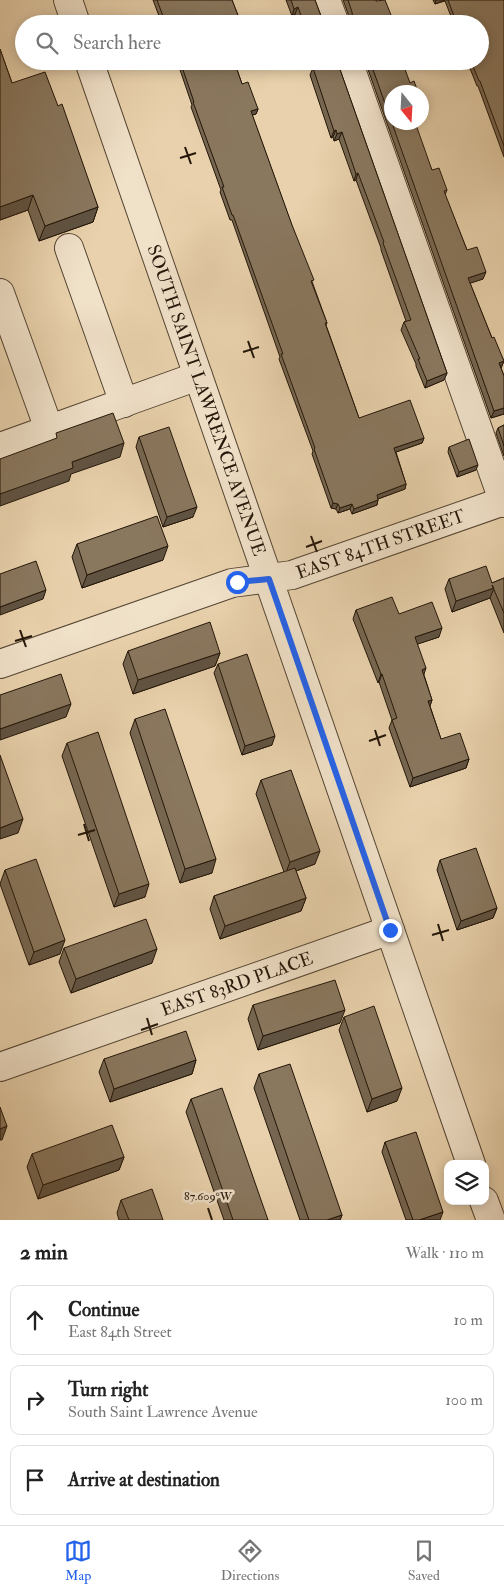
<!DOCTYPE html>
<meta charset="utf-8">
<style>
:root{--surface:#fff;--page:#f6f6f6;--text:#222;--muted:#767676;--line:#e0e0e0;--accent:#2563eb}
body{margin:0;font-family:"IM FELL Double Pica",serif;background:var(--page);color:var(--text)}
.controls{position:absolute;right:15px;bottom:15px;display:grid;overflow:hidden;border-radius:10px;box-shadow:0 2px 12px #0003}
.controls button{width:45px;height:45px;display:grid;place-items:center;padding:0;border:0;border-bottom:1px solid var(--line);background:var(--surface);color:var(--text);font:25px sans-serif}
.compass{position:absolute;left:384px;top:85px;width:45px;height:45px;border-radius:50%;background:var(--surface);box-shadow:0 2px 12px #0003;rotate:162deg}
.stop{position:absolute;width:15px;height:15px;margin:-11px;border:4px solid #2563eb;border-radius:50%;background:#fff}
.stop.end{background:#2563eb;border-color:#fff;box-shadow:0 1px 5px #0008}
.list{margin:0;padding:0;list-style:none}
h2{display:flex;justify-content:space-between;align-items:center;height:65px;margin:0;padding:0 20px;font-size:21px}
h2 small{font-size:16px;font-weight:400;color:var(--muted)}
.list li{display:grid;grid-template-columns:32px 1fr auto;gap:15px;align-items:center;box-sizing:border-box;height:70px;margin:0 10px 10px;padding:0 10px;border:1px solid var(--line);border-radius:10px}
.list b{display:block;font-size:19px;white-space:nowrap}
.list p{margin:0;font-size:16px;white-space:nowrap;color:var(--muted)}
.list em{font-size:16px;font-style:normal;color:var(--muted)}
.icon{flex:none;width:28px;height:28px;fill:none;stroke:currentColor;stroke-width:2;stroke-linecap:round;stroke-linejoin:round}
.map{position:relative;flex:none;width:504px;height:1220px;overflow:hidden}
.search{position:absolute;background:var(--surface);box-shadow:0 2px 12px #0003;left:15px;right:15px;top:15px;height:55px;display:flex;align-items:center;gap:12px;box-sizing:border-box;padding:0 18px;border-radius:28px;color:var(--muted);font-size:19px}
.sheet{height:305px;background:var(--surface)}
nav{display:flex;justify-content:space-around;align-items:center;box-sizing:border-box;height:70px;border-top:1px solid var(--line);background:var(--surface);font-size:14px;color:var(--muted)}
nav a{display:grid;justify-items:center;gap:2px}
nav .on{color:var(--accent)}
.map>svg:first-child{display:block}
</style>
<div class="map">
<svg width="504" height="1220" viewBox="0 0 504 1220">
<rect width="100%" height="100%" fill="#e8d1ac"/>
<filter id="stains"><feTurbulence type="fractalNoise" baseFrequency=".004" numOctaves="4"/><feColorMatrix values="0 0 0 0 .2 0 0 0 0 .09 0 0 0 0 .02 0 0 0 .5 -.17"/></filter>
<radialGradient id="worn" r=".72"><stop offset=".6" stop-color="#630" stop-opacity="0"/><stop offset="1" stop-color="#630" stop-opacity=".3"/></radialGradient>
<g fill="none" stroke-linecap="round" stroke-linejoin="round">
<defs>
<g id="minor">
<path d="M68 0 76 24"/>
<path d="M326 0 335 24"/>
<path id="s1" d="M89 61 471 1164"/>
<path d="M348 61 504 503"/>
<path d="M69 248 124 403"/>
<path d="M0 293 49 429"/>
<path d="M0 447 198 376"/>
<path id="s2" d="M0 664 232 583 292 575 504 501"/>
<path id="s3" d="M0 1067 390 930"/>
<path d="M484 1201 491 1220"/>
</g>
</defs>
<use href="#minor" stroke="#544532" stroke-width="30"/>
<use href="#minor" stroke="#f0e1c9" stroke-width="28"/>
</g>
<path fill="#766651" stroke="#231609" d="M153 0H232L239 18 237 23 234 24H162Z
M286 0H315L324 24H299L295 14 292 16Z
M343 0H376L391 24H350V19Z
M433 0H504V157L478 86H477L467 61H480V24H454L445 1 435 4Z
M0 49 12 83 58 106 98 207 93 222 39 241 28 210 0 220Z
M177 61H234L242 84 258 109 256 114 252 115 327 323 326 325 359 418 424 438 422 443 396 452 406 484 405 489 378 499 377 505 352 514 350 509 338 513 336 509 331 508 312 454 313 451 279 359 280 357 232 220H230L220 192 221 190 191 107 192 105Z
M312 61H337L447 373 444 380 425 388 416 366V364L401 330 404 322 406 321 381 250V248L356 180 354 181 339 139 334 141 333 137 331 138 310 75 313 68H314Z
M365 61H402L392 92 432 170 447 190 445 195 467 250 483 279 470 283 492 338 504 361 501 368 504 376V414L491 418Z
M504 425V456L496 433 498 428Z
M139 437 193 517 163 527 136 447Z
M449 447 476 470 457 477 448 452Z
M77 544 163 560 82 588 72 557Z
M504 578V633L490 598 452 612 445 589 449 579 492 583Z
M356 610 399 614 439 637 417 644 424 675 432 700 430 706 441 739 469 759 466 768 410 787 389 728 392 720 379 682 378 683 353 619Z
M128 651 220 653 215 666 133 694 123 664Z
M218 664 272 745 242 755 214 673Z
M135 719 212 873 180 883 130 733Z
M67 743 145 897 114 907 62 756Z
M261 780 315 864 296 871 306 898 301 911 220 939 210 909 214 896 284 872 256 794Z
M440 860 497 908 493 918 457 930 437 870Z
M5 870 60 954 29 965 0 884Z
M64 948 152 963 71 993 59 962Z
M253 1005 340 1023 258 1050 248 1019Z
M344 1017 397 1101 367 1112 339 1030Z
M104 1059 196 1060 192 1074 110 1102 99 1072Z
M259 1074 342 1215 340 1220H300L254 1088Z
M191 1099 268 1220H224L186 1112Z
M385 1142 440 1220H406L382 1152Z
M32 1154 124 1157 119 1170 38 1199 27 1167Z
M121 1200 163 1220H119L117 1213Z"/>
<path fill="#605342" stroke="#231609" d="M436 0H445L435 4Z
M298 7 295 14 292 16 294 9Z
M239 18 237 23 234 24H221Z
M258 109 256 114 249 116 251 111Z
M336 130 333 137 331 138 334 131Z
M342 132 339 139 334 141 337 134Z
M358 173 356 180 354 181 356 174Z
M33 195 28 210 0 220V207Z
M98 207 93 222 39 241 45 226Z
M486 272 483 279 465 285 468 278Z
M504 361 501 368 499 363Z
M447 373 444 380 425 388 427 381Z
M504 408V414L491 418 494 411Z
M424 438 422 443 393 453 394 448Z
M124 443 120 457 71 474 69 481 0 506V494L72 462Z
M478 465 476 470 457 477 459 472Z
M406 484 405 489 375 500 377 495Z
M378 500 377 505 352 514 354 509Z
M333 503 338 504 336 509 331 508Z
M352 504 350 509 338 513 340 508Z
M197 507 193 517 163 527 167 517Z
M168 546 163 560 82 588 87 575Z
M494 588 490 598 452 612 456 601Z
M46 590 43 599 0 615V607Z
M442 628 439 637 412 646 415 637Z
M220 653 215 666 133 694 138 680Z
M426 668 423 677 422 670Z
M381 674H382L379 682 378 683Z
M432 700 429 708 428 701Z
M71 704 66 717 0 740V729Z
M275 736 272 745 242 755 245 746Z
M469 759 466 768 410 787 413 778Z
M23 819 18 833 0 839V828Z
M320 851 315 864 285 875 290 862Z
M216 859 212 873 180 883 185 869Z
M149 884 145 897 114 907 119 894Z
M306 898 301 911 220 939 225 926Z
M497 908 493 918 457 930 461 921Z
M65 940 60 954 29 965 34 952Z
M157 949 152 963 71 993 76 979Z
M345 1010 340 1023 258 1050 263 1036Z
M196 1060 192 1074 110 1102 114 1089Z
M402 1088 397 1101 367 1112 372 1099Z
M7 1126 2 1140H0V1129Z
M124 1157 119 1170 38 1199 43 1185Z
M443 1212 440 1220H419Z
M342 1215 340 1220H327Z"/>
<path fill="#89775e" stroke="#231609" d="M157 0H232L239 18 221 24H166Z
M291 0H315L324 24H304L298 7 294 9Z
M348 0H376V1L385 0 393 20 388 22V24H351L353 20 352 12Z
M448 0H504V146L480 81H479L471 61H480V24H457Z
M0 49 12 83 45 72 58 106 62 104 98 207 45 226 33 195 0 207Z
M180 61H234L242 84 248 82 258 109 251 111 292 225 314 280 311 281 327 323H325L359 418 410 400 424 438 394 448 406 484 377 495 378 500 354 509 352 504 340 508 338 504 333 503 314 449 315 448 281 354H283L233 215H232L222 187H224L193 102H194Z
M317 61H337L447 373 427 381 418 359H420L404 322 411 320 383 243 384 242 358 173 356 174 342 132 337 134 336 130 334 131 313 68 319 66Z
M370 61H402L410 83 414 81 418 92H392V122H415L432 170 439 168 447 190 444 191 467 250 477 247 486 272 468 278 492 338 494 337 504 361 499 363 504 376V408L494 411Z
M113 413 124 443 72 462 73 468 0 494V459L57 438 56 433Z
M504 425V446L498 428Z
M169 427 197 507 167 517 139 437Z
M469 439 478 465 459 472 449 447Z
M157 516 168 546 87 575 77 544Z
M36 561 46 590 0 607V574Z
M486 566 492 583 504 578V613L492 585 494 588 456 601 449 579Z
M392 597 399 614 432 602 442 628 415 637 426 668 422 670 432 700 428 701 441 739 460 733 469 759 413 778 392 720 397 718 382 674H381L356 610Z
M210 622 220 653 138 680 128 651Z
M247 654 275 736 245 746 218 664Z
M61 674 71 704 0 729V695Z
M165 709 216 859 185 869 135 719Z
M98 732 149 884 119 894 67 743Z
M0 755 23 819 0 828Z
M291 770 320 851 290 862 261 780Z
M476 848 497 908 461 921 440 860Z
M36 859 65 940 34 952 5 870Z
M295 868 306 898 225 926 214 896Z
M146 919 157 949 76 979 64 948Z
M335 980 345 1010 263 1036 253 1005Z
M374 1006 402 1088 372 1099 344 1017Z
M186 1031 196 1060 114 1089 104 1059Z
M290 1064 342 1215 327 1220H309L259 1074Z
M222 1088 268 1220H233L191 1099Z
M0 1107 7 1126 0 1129Z
M112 1125 124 1157 43 1185 32 1154Z
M416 1132 443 1212 419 1220H413L385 1142Z
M152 1189 163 1220H129L121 1200Z"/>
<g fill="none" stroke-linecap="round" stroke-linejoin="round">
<path stroke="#2563eb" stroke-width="6" d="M237 582 269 579 390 930"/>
</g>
<path fill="none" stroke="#231609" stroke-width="2" d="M185 147 191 164M180 158 196 153M248 341 254 358M243 352 259 347M311 536 317 552M306 547 322 541M20 630 26 647M15 641 32 636M375 730 380 746M369 741 386 735M84 824 89 841M78 835 95 830M438 924 443 941M432 935 449 930M147 1018 152 1035M141 1030 158 1024M208 1208 212 1220"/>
<g text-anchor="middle" stroke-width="5" stroke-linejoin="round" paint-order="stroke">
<g font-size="18" fill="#231609" stroke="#f0e1c9">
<text dy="6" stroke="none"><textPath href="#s1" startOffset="359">SOUTH SAINT LAWRENCE AVENUE</textPath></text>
<text dy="6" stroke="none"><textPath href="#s2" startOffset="400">EAST 84TH STREET</textPath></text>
<text dy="6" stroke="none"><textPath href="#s3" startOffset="251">EAST 83RD PLACE</textPath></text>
</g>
</g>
<g font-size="12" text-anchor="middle" fill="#231609" stroke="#f0e1c9" stroke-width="5" stroke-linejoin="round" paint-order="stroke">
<text x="208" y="1200">87.609°W</text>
</g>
<rect width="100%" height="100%" filter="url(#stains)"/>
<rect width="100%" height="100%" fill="url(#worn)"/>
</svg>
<div class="controls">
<button><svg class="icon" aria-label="layers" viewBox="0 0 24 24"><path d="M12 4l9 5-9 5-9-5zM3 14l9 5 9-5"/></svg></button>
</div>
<svg class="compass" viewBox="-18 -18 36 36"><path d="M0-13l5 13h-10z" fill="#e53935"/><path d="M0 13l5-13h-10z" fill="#767676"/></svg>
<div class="stop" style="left:237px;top:582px"></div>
<div class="stop end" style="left:390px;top:930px"></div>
<div class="search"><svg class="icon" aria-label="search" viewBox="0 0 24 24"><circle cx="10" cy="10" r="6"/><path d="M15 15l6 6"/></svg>Search here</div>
</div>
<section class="sheet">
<h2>2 min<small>Walk · 110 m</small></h2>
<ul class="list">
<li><svg class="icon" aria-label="ahead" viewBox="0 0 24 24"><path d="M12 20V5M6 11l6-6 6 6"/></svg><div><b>Continue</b><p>East 84th Street</p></div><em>10 m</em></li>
<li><svg class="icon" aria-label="right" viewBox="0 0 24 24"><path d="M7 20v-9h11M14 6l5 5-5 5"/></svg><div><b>Turn right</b><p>South Saint Lawrence Avenue</p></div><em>100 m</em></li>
<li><svg class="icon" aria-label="arrive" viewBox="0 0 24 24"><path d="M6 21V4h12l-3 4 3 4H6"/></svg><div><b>Arrive at destination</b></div></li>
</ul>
</section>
<nav>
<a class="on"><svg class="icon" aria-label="map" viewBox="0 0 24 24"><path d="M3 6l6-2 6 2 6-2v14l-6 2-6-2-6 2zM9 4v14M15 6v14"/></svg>Map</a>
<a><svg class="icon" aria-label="directions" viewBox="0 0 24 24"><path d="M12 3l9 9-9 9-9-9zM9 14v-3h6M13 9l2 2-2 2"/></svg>Directions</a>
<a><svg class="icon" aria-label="saved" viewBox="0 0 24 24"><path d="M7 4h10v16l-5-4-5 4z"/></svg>Saved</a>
</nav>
